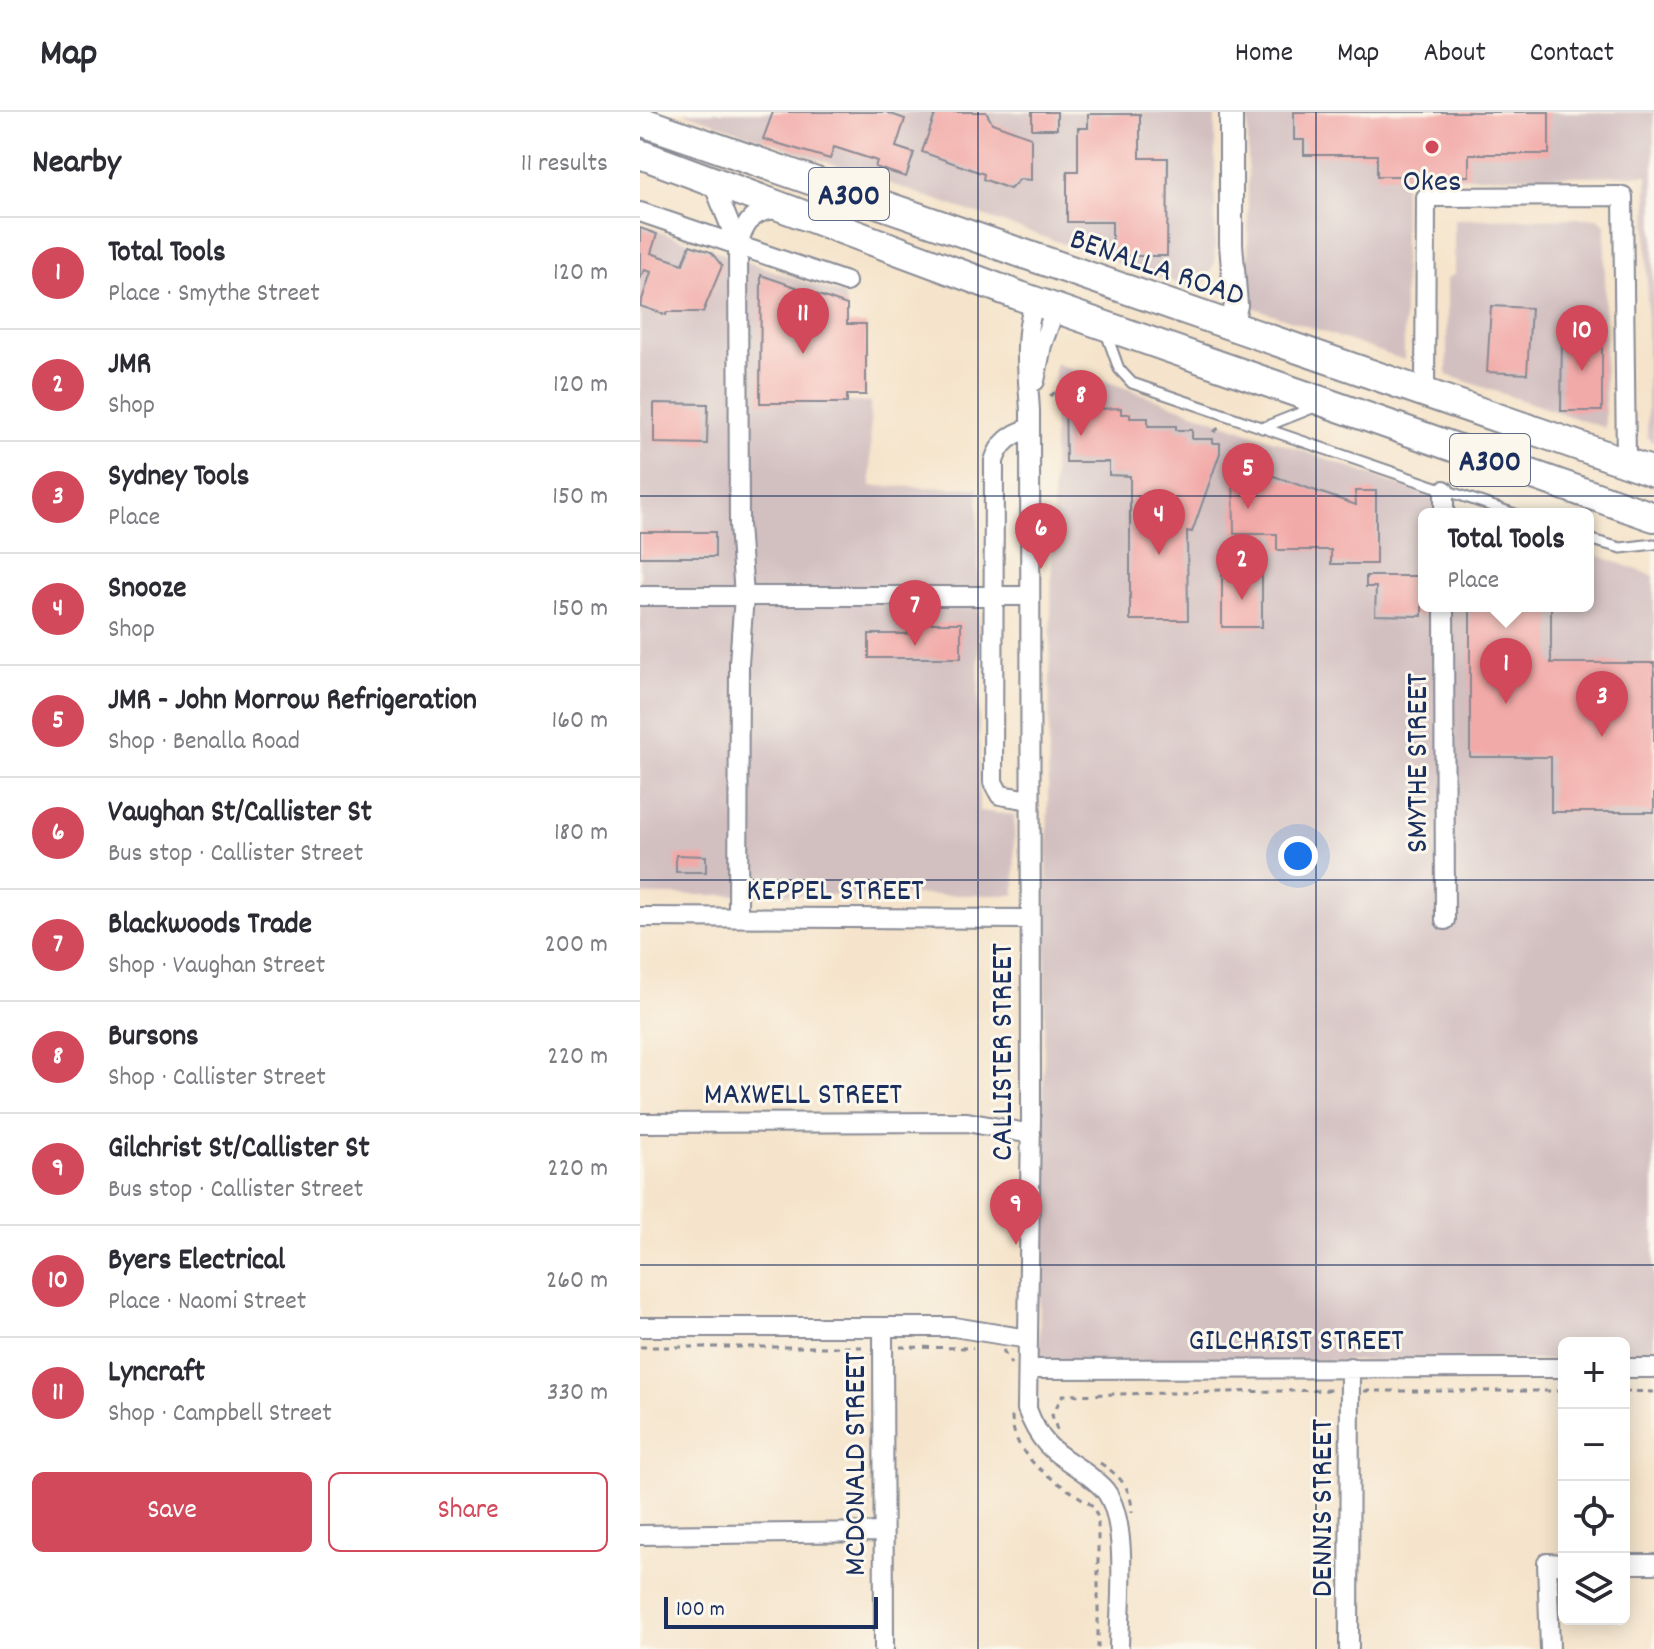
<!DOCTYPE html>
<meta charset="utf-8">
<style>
:root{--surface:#fff;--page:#f7f7f7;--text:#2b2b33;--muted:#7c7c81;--line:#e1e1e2;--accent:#d1495b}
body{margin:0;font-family:Dekko,sans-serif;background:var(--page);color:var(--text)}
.controls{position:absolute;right:24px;bottom:24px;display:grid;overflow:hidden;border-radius:12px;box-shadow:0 4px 20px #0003}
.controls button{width:72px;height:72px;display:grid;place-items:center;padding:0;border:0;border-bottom:2px solid var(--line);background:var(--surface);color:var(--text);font:40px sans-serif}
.scale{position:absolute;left:24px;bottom:20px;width:214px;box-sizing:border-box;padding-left:8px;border:4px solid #1b2f5e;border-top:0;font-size:22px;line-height:28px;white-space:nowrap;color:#1b2f5e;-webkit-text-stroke:6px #fbf7ec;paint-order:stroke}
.you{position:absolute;left:658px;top:744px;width:28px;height:28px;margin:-20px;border:6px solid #fff;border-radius:50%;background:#1a73e8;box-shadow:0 0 0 12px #1a73e833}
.badge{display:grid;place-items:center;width:52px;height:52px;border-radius:50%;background:var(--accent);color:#fff;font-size:26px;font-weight:700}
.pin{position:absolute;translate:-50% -66px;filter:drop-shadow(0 2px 4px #0008)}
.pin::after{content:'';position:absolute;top:42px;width:28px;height:24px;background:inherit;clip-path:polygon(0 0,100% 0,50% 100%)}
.popup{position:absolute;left:778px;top:396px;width:176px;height:104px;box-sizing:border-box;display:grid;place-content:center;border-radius:12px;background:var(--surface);filter:drop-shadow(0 2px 6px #0005);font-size:26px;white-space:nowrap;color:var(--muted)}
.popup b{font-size:30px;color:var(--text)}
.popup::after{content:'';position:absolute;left:50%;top:100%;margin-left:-16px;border:16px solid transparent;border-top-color:var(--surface)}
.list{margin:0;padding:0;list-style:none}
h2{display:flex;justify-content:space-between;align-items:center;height:104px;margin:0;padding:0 32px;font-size:34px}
h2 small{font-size:26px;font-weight:400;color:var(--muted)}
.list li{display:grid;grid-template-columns:52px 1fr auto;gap:24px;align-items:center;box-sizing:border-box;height:112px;padding:0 32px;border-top:2px solid var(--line)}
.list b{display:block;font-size:30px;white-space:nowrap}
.list p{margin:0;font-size:26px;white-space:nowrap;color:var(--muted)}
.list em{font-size:26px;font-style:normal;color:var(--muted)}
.actions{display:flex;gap:16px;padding:24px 32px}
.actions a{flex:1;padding:18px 0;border:2px solid var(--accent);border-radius:12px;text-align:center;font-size:28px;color:var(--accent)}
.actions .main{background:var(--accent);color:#fff}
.icon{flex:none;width:44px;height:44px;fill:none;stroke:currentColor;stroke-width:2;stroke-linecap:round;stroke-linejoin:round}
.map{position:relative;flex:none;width:1014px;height:1537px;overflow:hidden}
header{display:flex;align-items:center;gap:48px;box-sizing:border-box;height:112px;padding:0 40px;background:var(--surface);border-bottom:2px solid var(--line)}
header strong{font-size:38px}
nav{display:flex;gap:44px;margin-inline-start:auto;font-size:28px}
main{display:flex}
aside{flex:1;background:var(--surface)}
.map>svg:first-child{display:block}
</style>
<header>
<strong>Map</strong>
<nav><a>Home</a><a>Map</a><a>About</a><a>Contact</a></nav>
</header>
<main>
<aside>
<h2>Nearby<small>11 results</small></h2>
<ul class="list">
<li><span class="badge">1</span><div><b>Total Tools</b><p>Place · Smythe Street</p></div><em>120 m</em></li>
<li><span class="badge">2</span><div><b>JMR</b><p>Shop</p></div><em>120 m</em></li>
<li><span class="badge">3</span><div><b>Sydney Tools</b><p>Place</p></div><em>150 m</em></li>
<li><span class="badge">4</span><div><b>Snooze</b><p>Shop</p></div><em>150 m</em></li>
<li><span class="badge">5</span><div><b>JMR - John Morrow Refrigeration</b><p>Shop · Benalla Road</p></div><em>160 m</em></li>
<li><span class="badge">6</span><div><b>Vaughan St/Callister St</b><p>Bus stop · Callister Street</p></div><em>180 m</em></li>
<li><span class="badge">7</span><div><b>Blackwoods Trade</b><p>Shop · Vaughan Street</p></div><em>200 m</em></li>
<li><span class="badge">8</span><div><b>Bursons</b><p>Shop · Callister Street</p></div><em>220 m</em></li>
<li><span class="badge">9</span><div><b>Gilchrist St/Callister St</b><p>Bus stop · Callister Street</p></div><em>220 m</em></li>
<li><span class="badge">10</span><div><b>Byers Electrical</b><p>Place · Naomi Street</p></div><em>260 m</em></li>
<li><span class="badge">11</span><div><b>Lyncraft</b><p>Shop · Campbell Street</p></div><em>330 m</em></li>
</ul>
<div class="actions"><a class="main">Save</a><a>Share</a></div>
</aside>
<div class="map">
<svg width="1014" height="1537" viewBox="0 0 1014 1537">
<rect width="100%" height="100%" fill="#fbf7ec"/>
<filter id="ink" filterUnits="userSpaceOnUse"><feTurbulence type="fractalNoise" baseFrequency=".0125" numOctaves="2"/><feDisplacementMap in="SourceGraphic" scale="16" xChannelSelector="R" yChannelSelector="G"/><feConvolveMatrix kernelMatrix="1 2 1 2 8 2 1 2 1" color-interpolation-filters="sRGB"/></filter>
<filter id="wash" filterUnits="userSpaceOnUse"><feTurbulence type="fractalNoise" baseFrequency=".006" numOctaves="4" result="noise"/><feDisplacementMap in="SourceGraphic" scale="32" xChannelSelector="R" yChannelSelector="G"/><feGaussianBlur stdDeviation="1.8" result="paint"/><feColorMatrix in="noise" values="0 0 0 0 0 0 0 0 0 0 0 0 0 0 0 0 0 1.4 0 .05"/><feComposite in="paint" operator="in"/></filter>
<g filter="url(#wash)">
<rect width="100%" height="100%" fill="#f5e4cb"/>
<path fill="#d2bfc0" d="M43 0H575V150L566 169 554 177Z
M608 0H1014V332L1007 324V63L764 66V248L615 196 608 187Z
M957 106 965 112V316L807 263V166L814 163V107Z
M0 113 203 183 207 193V290H230L231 374 338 376 339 699 374 703 375 783H0Z
M415 251 840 402H784V494H948V440L1014 464V1247L984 1248V1231H924V1248L399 1250Z"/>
<g id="blocks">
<path fill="#f2aaa8" d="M133 0H246L265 7 256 35 274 41 266 65 235 55 237 49 194 35 190 47 123 27Z
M296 0H346L352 11 391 25V68L380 67 370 77 343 67 344 62 282 40Z
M392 0H417V17H392Z
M654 0H909V42H829V64H737V43H664V28H654Z
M448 2H500V46H528L527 144H472V110H427V59H438V16H448Z
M0 116 17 122 11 141 43 152 50 133 71 140 82 154 63 200H27L26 203 0 194 11 160 5 158 0 166Z
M121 163 207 193V212H226V283H207V291H120Z
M851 194 891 196 887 262 847 260Z
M922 219H962V299H921Z
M425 285 457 286V297L481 296V302H490V306H508V314H536V318H552V327H573V331H580V341L552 420 547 419 548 508H490V364L469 363V350H426Z
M14 291 68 292 67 332 14 331Z
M602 348H622V360L716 393 715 379H736V452H691V438H637V422H594L593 357Z
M0 420H75V445H0Z
M582 462H622V515H582Z
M726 464H782V504L735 503 736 475H726Z
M830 494H911V551H1014V700H911V645H830Z
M268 511H321V546H229V522H268Z
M36 743 66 744V760H36Z"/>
</g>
</g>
<g filter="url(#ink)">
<use href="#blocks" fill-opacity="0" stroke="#888a94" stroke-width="2"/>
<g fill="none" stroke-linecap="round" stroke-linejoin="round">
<defs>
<path id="service" d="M465 218 479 257 492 271 875 402
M622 316 675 295
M948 427 981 436 1014 432"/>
<path id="minor" d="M72 69 98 133
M0 100 206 170
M395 190C382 224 388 263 390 299L391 1006 387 1297C405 1347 429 1343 462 1375 491 1403 479 1498 479 1537
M395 269 402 233 415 197
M785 282 786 85 983 84 986 351
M804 378V402
M0 484H390
M804 494 805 808
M390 688 360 683 353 670 354 349C360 330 372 322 390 316
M0 805 390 807
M98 805 99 551 104 484 99 413 98 133C105 110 114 97 140 97
M0 1011 327 1010 391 1022
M0 1215H314L388 1227
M243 1215 244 1537
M984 1256H1014
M389 1257 924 1256
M0 1423 242 1420
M984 1452H1014
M709 1537 710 1255
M910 1537 907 1451 924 1452"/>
<path id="tertiary" d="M591 0V132L596 193 591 215"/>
<path id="trunk" d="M0 9 1014 360
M0 42 380 184 1014 405"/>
</defs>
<use href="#service" stroke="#888a94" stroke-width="13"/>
<use href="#minor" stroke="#888a94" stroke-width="22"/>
<use href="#tertiary" stroke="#888a94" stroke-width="26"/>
<use href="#trunk" stroke="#888a94" stroke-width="32"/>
<path stroke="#888a94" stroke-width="3" stroke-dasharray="6 6" stroke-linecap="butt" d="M410 284 429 271
M574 320 582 313
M0 1235H227
M260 1235 333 1236
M363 1238 371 1252
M724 1279H924
M984 1279 1014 1280
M372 1304C372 1349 420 1371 453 1394L458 1406V1537
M417 1318 412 1303 423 1283 693 1278
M460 1351C480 1364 492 1376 492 1401"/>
<use href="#service" stroke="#fff" stroke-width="9"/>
<use href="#minor" stroke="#fff" stroke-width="18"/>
<use href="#tertiary" stroke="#fff" stroke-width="22"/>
<use href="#trunk" stroke="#fff" stroke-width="28"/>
</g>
</g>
<path fill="none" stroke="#1b2f5e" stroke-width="2" stroke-opacity="0.55" d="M338 0V1537M676 0V1537M0 384H1014M0 768H1014M0 1153H1014"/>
<circle fill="#d1495b" stroke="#fbf7ec" stroke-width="3" cx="792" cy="35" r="8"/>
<g text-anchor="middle" stroke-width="6" stroke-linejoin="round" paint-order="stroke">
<g fill="#fbf7ec" stroke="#5e6b89" stroke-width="2">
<rect x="169" y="56" width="80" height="52" rx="6"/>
<rect x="810" y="322" width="80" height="52" rx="6"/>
</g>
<g font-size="30" font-weight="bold" fill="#1b2f5e">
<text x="209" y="92">A300</text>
<text x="850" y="358">A300</text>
</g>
<g font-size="32" fill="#1b2f5e" stroke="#fbf7ec">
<text x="792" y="78">Okes</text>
</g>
<g font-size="32" fill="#1b2f5e" stroke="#fbf7ec">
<text transform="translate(518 153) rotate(19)" y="11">BENALLA ROAD</text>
<text transform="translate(775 651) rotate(-90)" y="11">SMYTHE STREET</text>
<text x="195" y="787">KEPPEL STREET</text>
<text transform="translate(360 940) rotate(-90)" y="11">CALLISTER STREET</text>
<text x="163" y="991">MAXWELL STREET</text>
<text x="656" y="1237">GILCHRIST STREET</text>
<text transform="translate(213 1352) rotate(-90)" y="11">MCDONALD STREET</text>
<text transform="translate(680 1396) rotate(-90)" y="11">DENNIS STREET</text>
</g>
</g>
</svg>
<div class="controls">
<button>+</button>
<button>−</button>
<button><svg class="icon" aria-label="locate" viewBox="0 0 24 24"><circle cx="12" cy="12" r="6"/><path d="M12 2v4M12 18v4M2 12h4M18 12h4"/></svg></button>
<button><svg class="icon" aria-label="layers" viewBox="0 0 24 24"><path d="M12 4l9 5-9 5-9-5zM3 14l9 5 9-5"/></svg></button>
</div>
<div class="scale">100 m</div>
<div class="you"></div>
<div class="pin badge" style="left:866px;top:592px">1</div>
<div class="popup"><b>Total Tools</b>Place</div>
<div class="pin badge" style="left:602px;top:488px">2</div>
<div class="pin badge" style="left:962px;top:625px">3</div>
<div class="pin badge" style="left:519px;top:443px">4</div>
<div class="pin badge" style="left:608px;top:397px">5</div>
<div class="pin badge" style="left:401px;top:457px">6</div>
<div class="pin badge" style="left:275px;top:534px">7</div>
<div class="pin badge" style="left:441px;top:324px">8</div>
<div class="pin badge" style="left:376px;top:1133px">9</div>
<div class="pin badge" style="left:942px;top:259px">10</div>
<div class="pin badge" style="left:163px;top:242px">11</div>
</div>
</main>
